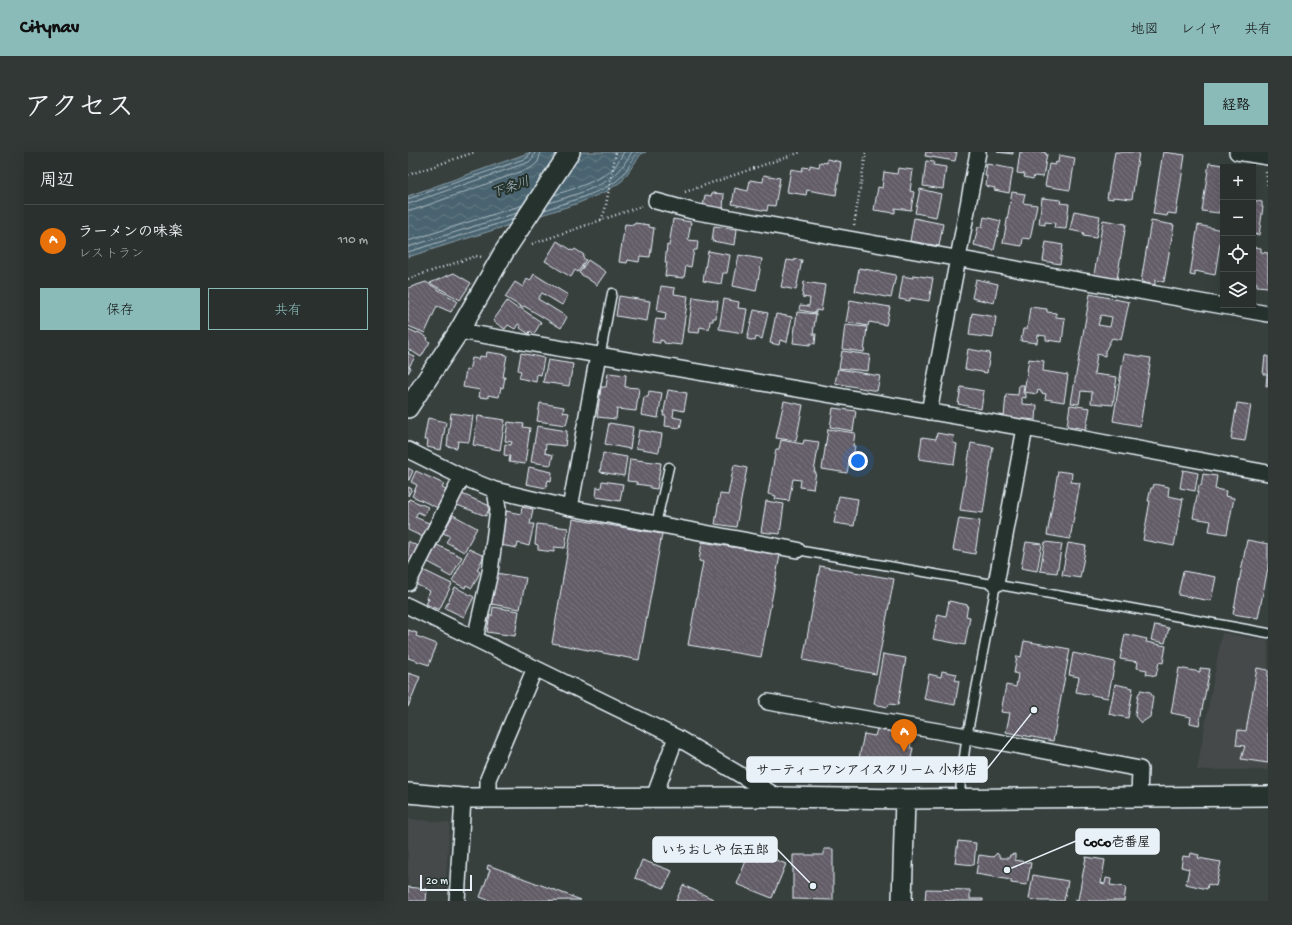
<!DOCTYPE html>
<html lang="ja">
<meta charset="utf-8">
<style>
:root{--surface:#2a302e;--page:#323836;--text:#f1f3f6;--muted:#a5a9aa;--line:#464b4a;--accent:#8bbbb9}
body{margin:0;font-family:"Gochi Hand","Klee One",sans-serif;background:var(--page);color:var(--text)}
.controls{position:absolute;right:12px;top:12px;display:grid;overflow:hidden;border-radius:0px;box-shadow:0 4px 16px #0002}
.controls button{width:36px;height:36px;display:grid;place-items:center;padding:0;border:0;border-bottom:1px solid var(--line);background:var(--surface);color:var(--text);font:20px sans-serif}
.scale{position:absolute;left:12px;bottom:10px;width:52px;box-sizing:border-box;padding-left:4px;border:2px solid #e8f1f8;border-top:0;font-size:11px;line-height:14px;white-space:nowrap;color:#e8f1f8;-webkit-text-stroke:3px #26332d;paint-order:stroke}
.you{position:absolute;left:450px;top:309px;width:14px;height:14px;margin:-10px;border:3px solid #fff;border-radius:50%;background:#1a73e8;box-shadow:0 0 0 6px #1a73e833}
.badge{display:grid;place-items:center;width:26px;height:26px;border-radius:50%;background:var(--accent);color:#fff;font-size:13px;font-weight:700}
.pin{position:absolute;translate:-50% -33px;filter:drop-shadow(0 1px 2px #0008)}
.pin::after{content:'';position:absolute;top:21px;width:14px;height:12px;background:inherit;clip-path:polygon(0 0,100% 0,50% 100%)}
.list{margin:0;padding:0;list-style:none}
h2{display:flex;justify-content:space-between;align-items:center;height:52px;margin:0;padding:0 16px;font-size:17px}
h2 small{font-size:13px;font-weight:400;color:var(--muted)}
.list li{display:grid;grid-template-columns:26px 1fr auto;gap:12px;align-items:center;box-sizing:border-box;height:72px;padding:0 16px;border-top:1px solid var(--line)}
.list b{display:block;font-size:15px;white-space:nowrap}
.list p{margin:0;font-size:13px;white-space:nowrap;color:var(--muted)}
.list em{font-size:13px;font-style:normal;color:var(--muted)}
.actions{display:flex;gap:8px;padding:12px 16px}
.actions a{flex:1;padding:9px 0;border:1px solid var(--accent);border-radius:0px;text-align:center;font-size:14px;color:var(--accent)}
.actions .main{background:var(--accent);color:#111}
.icon{flex:none;width:22px;height:22px;fill:none;stroke:currentColor;stroke-width:2;stroke-linecap:round;stroke-linejoin:round}
.map{position:relative;flex:none;width:860px;height:749px;overflow:hidden;border-radius:0px}
header{display:flex;align-items:center;gap:24px;box-sizing:border-box;height:56px;padding:0 20px;background:var(--accent);color:#111}
header strong{font-size:19px}
nav{display:flex;gap:22px;margin-inline-start:auto;font-size:14px}
.intro{display:flex;align-items:center;justify-content:space-between;box-sizing:border-box;height:96px;padding:0 24px}
h1{margin:0;font-size:28px}
.button{padding:10px 18px;border-radius:0px;background:var(--accent);color:#111;font-size:14px;font-weight:700}
main{display:flex;gap:24px;padding:0 24px}
aside{flex:1;background:var(--surface);border-radius:0px;box-shadow:0 4px 16px #0002}
.map>svg:first-child{display:block}
</style>
<header>
<strong>Citynav</strong>
<nav><a>地図</a><a>レイヤ</a><a>共有</a></nav>
</header>
<div class="intro"><h1>アクセス</h1><a class="button">経路</a></div>
<main>
<aside>
<h2>周辺<small></small></h2>
<ul class="list">
<li><span class="badge" style="background:#e8710a">A</span><div><b>ラーメンの味楽</b><p>レストラン</p></div><em>110 m</em></li>
</ul>
<div class="actions"><a class="main">保存</a><a>共有</a></div>
</aside>
<div class="map">
<svg width="860" height="749" viewBox="0 0 860 749">
<defs>
<pattern id="water-waves" width="16" height="10" patternUnits="userSpaceOnUse"><rect width="16" height="10" fill="#4a646f"/><path d="M0 5q4-4 8 0t8 0" fill="none" stroke="#647b84"/></pattern>
<pattern id="building-back-hatch" width="6" height="6" patternUnits="userSpaceOnUse"><rect width="6" height="6" fill="#635d67"/><path d="M-1 5l2 2M0 0l6 6M5-1l2 2" fill="none" stroke="#79757e"/></pattern>
</defs>
<rect width="100%" height="100%" fill="#38403e"/>
<filter id="ink" filterUnits="userSpaceOnUse"><feTurbulence type="fractalNoise" baseFrequency=".025" numOctaves="2"/><feDisplacementMap in="SourceGraphic" scale="8" xChannelSelector="R" yChannelSelector="G"/><feConvolveMatrix kernelMatrix="1 2 1 2 8 2 1 2 1" color-interpolation-filters="sRGB"/></filter>
<g filter="url(#ink)">
<path fill="#45494a" d="M814 481 860 489V618H789Z
M0 667 42 671 37 736 0 733Z"/>
<path fill="url(#water-waves)" stroke="#899ca6" d="M123 0H238L233 2 214 29 199 39 168 52 0 105V44Z"/>
<g fill="none" stroke-linecap="round" stroke-linejoin="round">
<path stroke="#a9b9c1" stroke-width="1" d="M146 43C162 38 191 29 204 18 209 13 212 6 216 0
M0 47 119 6 121 3 122 0
M141 51C162 44 190 37 207 23 214 17 219 7 224 0
M0 52 121 10 125 6 127 0
M0 58H6L123 16 130 10 133 0
M137 58C156 51 197 40 212 26 219 19 224 8 230 0
M0 89 115 53
M0 95 109 61
M0 100 105 67"/>
</g>
<path fill="url(#building-back-hatch)" stroke="#e8f1f8" fill-rule="evenodd" d="M518 0H549L547 9 517 4Z
M589 0H605V2Z
M612 0H637V2H639L635 25 626 24 625 27 616 25 617 22 609 21Z
M707 0H731L724 47 705 45V47L699 46Z
M755 0 777 3 768 62 760 61 759 64 745 62Z
M651 3 667 6 662 38 637 34 641 12 647 13 648 10 650 11Z
M419 7 433 10 428 43 399 38 398 43 379 40 383 17 394 19 395 15 402 16V13L411 15 412 10 419 11Z
M518 9 526 10 525 13 538 15 535 37 515 34Z
M801 11 815 13V50L813 49 811 61 794 59Z
M579 12 605 17 601 41 586 38 587 36 578 34 579 24H577Z
M490 16 505 18 502 39 506 40 503 58 487 56V61L466 58 470 35 474 36 476 20 489 22Z
M356 23 372 26 367 54 360 53 359 59 324 52 327 36 340 39 342 28 355 30Z
M512 37 533 42 528 65 507 61Z
M604 40 617 42 615 51 629 53 622 87 615 86 614 94 595 91Z
M304 41 316 42 315 57 295 55 297 43 303 44Z
M634 46 653 48 652 51 661 52 658 77 646 76 647 71 637 70V73L631 72Z
M845 48 854 50V55H855L851 83 845 82Z
M666 59 692 64 688 86 675 84 676 81 662 78Z
M576 65 593 69 586 98 566 93 570 75H574Z
M506 66 535 72 531 94 502 89Z
M265 67 283 70 280 88 290 89 289 98H286L283 115 278 114 276 126 257 124 259 111H257L259 93 261 94Z
M695 68 718 72 709 127 686 123Z
M743 69 766 73 756 130 747 128V133L733 130Z
M227 71 241 73V75L246 76 242 105 232 104 231 110 220 108 219 111 211 110 217 72 226 73Z
M790 73 814 78 807 123 787 119V124L782 123Z
M306 74 329 77 327 93 304 89Z
M149 89 165 99 167 97 176 103 175 106 178 108 170 120 167 118 163 125 137 109Z
M638 90 655 93 652 112 635 109Z
M845 95 853 96V100L860 101V135L849 134V131L845 130Z
M300 99 322 103 319 121H315L313 132 295 129Z
M331 103 354 107 348 139 325 134Z
M387 107 394 108 388 138 373 135 379 108 386 109Z
M180 108 198 120 189 133 171 121Z
M451 116 488 123 483 146 447 139Z
M46 121 63 131 52 148 22 131Z
M126 122 160 143 154 153 134 141 130 147 159 165 153 176 116 154 115 156 97 145 107 130 115 135 119 127 122 129Z
M505 123 525 126 521 149 502 146V149L491 147 495 124 505 126Z
M568 127 590 132 586 151 564 146Z
M18 130 49 149 43 160 29 154 17 181 0 174V136Z
M396 130 417 133 413 159 408 158V161L391 158 392 153 401 154 402 146 394 145Z
M253 134 267 136 266 142 280 144 273 193 256 191V189L252 188V191L244 190 248 167 257 168 258 161 249 159Z
M682 142 721 150 713 188 704 186 697 199V204L689 202 686 222 709 225 705 253 683 251 684 240 673 239 671 252 663 251ZM693 163 704 165 702 175 690 173Z
M211 144 242 149 239 169 208 164Z
M285 145 310 149 308 166H305V169H302L301 177 292 175 291 181 280 180Z
M316 147 331 150 330 156 339 157 335 181 311 177Z
M442 148 482 155 478 173 461 170 460 174 438 170Z
M99 149 110 157 111 155 133 170 126 182 122 179 121 182 112 176 113 174 110 172 107 177 100 173 97 177 85 169Z
M622 155 639 157V160L648 161V165L657 166 654 190 638 188V184L630 183 629 191 613 189 615 177H619Z
M346 158 360 161 354 187 348 185 347 189 339 187Z
M389 160 408 162 405 182H408L407 192 402 191V193L385 191Z
M564 161 588 165 585 186 561 183Z
M368 162 384 165 379 190 372 188 371 193 362 191Z
M437 173 459 175 456 200 434 197Z
M0 177 9 181 10 180 20 186 19 189 22 190 13 205 0 197Z
M560 197 582 201 579 221 557 217Z
M0 199 1 200 0 201 7 205 1 215 3 216 0 221Z
M434 199 462 203 460 219 431 216Z
M79 200 99 203 95 225H97L95 236 93 235 91 245 80 243V246L71 245 72 238 55 235 58 218H61L64 206 71 207 72 204 78 205Z
M113 201 136 206 133 223 129 222 128 230 111 226 113 219 110 218Z
M716 202 743 206 732 274 705 269Z
M857 204H860V234H858L859 222H855Z
M621 207 636 209 635 219 660 223 656 250 637 247 638 242 633 241V239L630 238 629 242 616 240Z
M140 208 165 212 161 234 135 230Z
M430 217 472 224 469 239 427 231Z
M200 221 218 223 217 235 231 236 228 259 209 257 208 267 189 265 193 235H198Z
M611 233H616L615 241 618 242V246L614 245V252L629 253 628 268 596 265 598 242 610 243Z
M553 235 576 239 573 257 550 252Z
M260 238 279 241 276 259 266 257 265 265 274 267 272 276 257 274 258 264H255Z
M241 239 254 241 250 266 233 263 236 245H240Z
M376 249 395 253 388 289 368 286Z
M132 251 156 255 155 260 161 261 158 273 129 269Z
M829 251 843 253 837 289 823 287Z
M662 253 682 256 678 277 659 274Z
M425 256 448 259 445 279 422 275Z
M43 261 65 264 61 290 50 289 49 296 39 294Z
M70 264 97 268 92 298 65 293Z
M20 266 38 270 33 298 19 295 20 288H16Z
M100 270 116 272 115 275 122 276 117 312 101 310 102 304 96 303 97 292 103 293 104 290 97 289Z
M201 271 225 275 222 297 197 292Z
M129 274 159 279 157 294 138 292 137 301 145 303 143 313 123 310Z
M420 277 447 281 445 294H447L445 305H442L439 321 414 317Z
M231 278 254 282 251 300 228 296Z
M529 281 546 284 545 291 549 292 546 312 511 307 514 285 528 287Z
M373 288 395 292 396 288 411 290 406 320H408L405 337 392 335 393 328 385 327 381 349 367 347 368 344 360 342 368 297H371Z
M563 291 585 295 575 361 552 358Z
M195 301 219 305 216 324 192 320Z
M222 307 253 311 249 337 242 336V334L228 332 229 330 219 329Z
M326 313 339 316 328 375 307 372 312 342 320 343Z
M121 315 144 320 143 329 140 328 138 336 118 332Z
M0 316 5 319 1 328H0Z
M775 318 790 321 787 339 772 336Z
M8 319 36 332 34 336 38 338 30 356 4 344 9 333 3 330Z
M650 319 664 321 663 330 672 331 662 387 639 383Z
M795 322 809 324 807 337 818 339 817 344 826 346 819 382 801 379 803 369 785 366 791 333 793 334Z
M194 329 215 332 212 349 188 345 189 335 193 336Z
M746 332 761 335 760 344 775 347 766 394 735 388 742 349H740L743 336H745Z
M0 335 4 337 0 344Z
M54 342 82 354 78 364 49 353Z
M431 344 450 347 446 374 426 371Z
M1 347 20 355 16 363 10 360 7 365 23 372 17 386 0 378V350Z
M358 349 376 352 372 382 353 380Z
M114 355 125 357 122 372H126L121 394 110 391 109 396 92 393 98 359 113 362Z
M45 363 69 376 56 400 38 390 42 384 35 381Z
M551 366 572 369 567 402 545 398Z
M165 367 254 382 231 508 144 491Z
M129 372 160 376 157 396 146 395V400L130 398V393L127 392Z
M839 388 860 392V416L850 466 825 462Z
M0 389 11 395 4 410 0 408Z
M294 390 372 403 353 505 280 493 295 410 291 409Z
M618 390 634 392 629 419 613 416Z
M637 390 654 392 649 421 632 419Z
M660 391 678 394 672 426 654 423Z
M29 393 54 405 43 425 34 420 35 418 20 410Z
M61 397 76 404 69 418 72 420 64 436 58 433 57 436 44 429Z
M412 414 486 427 468 522 395 508Z
M15 418 44 432 31 458 18 452 21 447 18 446 22 439 7 432Z
M775 419 808 425 803 449 770 443Z
M88 421 118 426 112 457 83 452Z
M47 435 66 445 56 465 37 456Z
M541 449 560 453 558 464 562 465 557 493 525 487 530 462 538 464Z
M85 455 111 459 107 484 79 480 82 463 84 464Z
M747 473 761 476 757 491 743 488Z
M0 478 9 481 8 484 29 492 21 513 0 506Z
M717 482 739 487 738 490 758 494 755 511 751 510 748 524 738 522 739 518 729 516 730 510 712 507Z
M616 489 662 497 645 589 598 580 602 561 593 560 598 533 608 535 610 522 606 521 609 504 613 505Z
M665 501 707 510 700 546 668 540 671 525 661 523Z
M475 502 498 506 490 553 481 552 480 555 466 552Z
M771 516 792 520V516L802 517 791 573 782 571 783 565 763 561Z
M849 516 860 518V611L833 607 837 594 828 593 830 578 838 579Z
M534 519 549 522 547 528 551 529 547 553 516 547 521 522 533 525Z
M0 521 12 525 0 555Z
M707 532 725 536 720 566 701 562Z
M733 538 742 540 745 545 742 565 733 571 727 564 730 543Z
M469 577 488 581 487 587 503 591 502 596H505L502 612 499 611 498 616 451 606 456 582 467 584Z
M550 689 568 691 566 713 547 711Z
M344 693 365 701 363 706 378 712 364 746 329 732Z
M416 697H425V748L385 747V703H416Z
M589 701 593 706H601L602 703 607 702V708L623 711 619 733 603 731V728L568 722 571 703 585 705Z
M783 701 791 703 790 706 813 710 808 734 800 732 799 737 778 732 781 717 773 715 775 704 782 705Z
M678 705 697 708 693 731 697 732 698 726 703 727 702 733 718 735 716 749H667V747L670 748Z
M234 708 264 719 256 736 227 726Z
M80 713 173 748 83 749 72 745 82 718 79 717Z
M625 723 660 729 656 749H632L621 747Z
M275 733 305 747 304 749H268Z
M0 735 19 737 18 749H0Z
M518 737 562 738V747H575V749H517Z"/>
<g fill="none" stroke-linecap="round" stroke-linejoin="round">
<defs>
<path id="service" d="M190 203 194 195 204 141
M248 372 261 315
M389 398 706 453 860 481
M552 646 553 626 558 590 588 432"/>
<path id="minor" d="M829 0 860 5
M248 49 284 59 860 162
M51 179 617 276 860 321
M521 260 570 0
M0 298 54 325 87 338 162 356 389 398
M162 356 190 203
M0 431 54 325
M588 432 617 276
M0 454 268 585 370 645
M67 487 82 420 90 357 87 338
M360 550 559 584 732 617 731 645
M246 645 268 585
M80 646V627L127 516
M49 749 55 646"/>
<path id="tertiary" d="M0 256 51 179 96 100 162 0
M0 641 55 646 370 645 497 647 860 644
M494 749 497 647"/>
</defs>
<use href="#service" stroke="#e8f1f8" stroke-width="11"/>
<use href="#minor" stroke="#e8f1f8" stroke-width="18"/>
<use href="#tertiary" stroke="#e8f1f8" stroke-width="22"/>
<path stroke="#e8f1f8" stroke-width="2.5" stroke-dasharray="1 3" stroke-linecap="butt" d="M858 20 860 35
M0 23 67 0
M277 40 393 0
M193 68 197 58 208 0
M446 73 458 0
M124 92 234 54
M0 127 68 104 74 105"/>
<use href="#service" stroke="#26332d" stroke-width="8"/>
<use href="#minor" stroke="#26332d" stroke-width="15"/>
<use href="#tertiary" stroke="#26332d" stroke-width="19"/>
</g>
</g>
<g text-anchor="middle" stroke-width="4" stroke-linejoin="round" paint-order="stroke">
<g font-size="13" font-style="italic" fill="#a9b9c1" stroke="#26332d">
<text transform="translate(102 34) rotate(-19)" y="5">下条川</text>
</g>
</g>
<path fill="none" stroke="#e8f1f8" stroke-width="1.5" d="M626 558L579 617M599 718L668 689M405 734L369 697"/>
<g fill="#e8f1f8" stroke="#26332d" stroke-width="1.5">
<circle cx="626" cy="558" r="4"/>
<circle cx="599" cy="718" r="4"/>
<circle cx="405" cy="734" r="4"/>
</g>
<g fill="#e8f1f8" stroke="#e8f1f8" stroke-width="1.5">
<rect x="339" y="605" width="240" height="25" rx="4"/>
<rect x="668" y="677" width="83" height="25" rx="4"/>
<rect x="245" y="685" width="124" height="25" rx="4"/>
</g>
<g font-size="13" text-anchor="middle" font-weight="bold" fill="#111">
<text x="459" y="622">サーティーワンアイスクリーム 小杉店</text>
<text x="709" y="694">CoCo壱番屋</text>
<text x="307" y="702">いちおしや 伝五郎</text>
</g>
</svg>
<div class="controls">
<button>+</button>
<button>−</button>
<button><svg class="icon" aria-label="locate" viewBox="0 0 24 24"><circle cx="12" cy="12" r="6"/><path d="M12 2v4M12 18v4M2 12h4M18 12h4"/></svg></button>
<button><svg class="icon" aria-label="layers" viewBox="0 0 24 24"><path d="M12 4l9 5-9 5-9-5zM3 14l9 5 9-5"/></svg></button>
</div>
<div class="scale">20 m</div>
<div class="you"></div>
<div class="pin badge" style="left:496px;top:600px;background:#e8710a">A</div>
</div>
</main>
